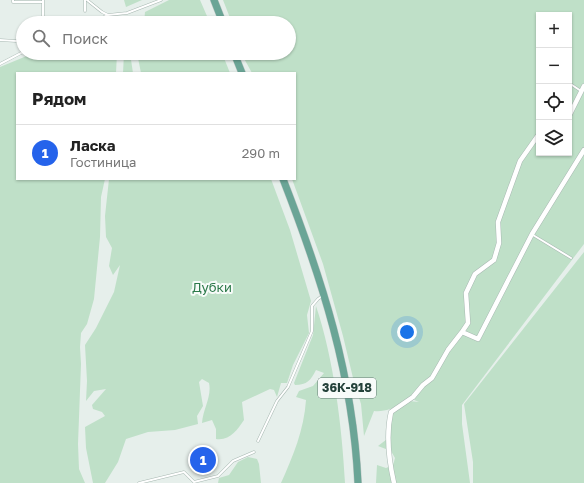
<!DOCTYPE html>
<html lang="ru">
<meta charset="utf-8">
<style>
:root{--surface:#fff;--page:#f6f6f6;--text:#222;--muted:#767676;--line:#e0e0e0;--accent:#2563eb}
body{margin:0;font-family:"Golos Text",sans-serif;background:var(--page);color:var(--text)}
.controls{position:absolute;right:12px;top:12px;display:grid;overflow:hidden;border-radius:0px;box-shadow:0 1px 3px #0004}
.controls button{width:36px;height:36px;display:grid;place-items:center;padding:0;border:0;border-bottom:1px solid var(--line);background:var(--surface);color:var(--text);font:20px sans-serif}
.you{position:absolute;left:407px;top:332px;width:14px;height:14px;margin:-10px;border:3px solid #fff;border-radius:50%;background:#1a73e8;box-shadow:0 0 0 6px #1a73e833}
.badge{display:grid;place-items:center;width:26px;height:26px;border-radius:50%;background:var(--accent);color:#fff;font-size:13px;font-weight:700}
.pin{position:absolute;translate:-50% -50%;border:2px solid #fff;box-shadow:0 1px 4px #0006}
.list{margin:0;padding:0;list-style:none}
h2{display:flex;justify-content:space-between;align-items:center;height:52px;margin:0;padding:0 16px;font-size:17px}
h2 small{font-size:13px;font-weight:400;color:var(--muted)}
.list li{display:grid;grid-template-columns:26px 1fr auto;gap:12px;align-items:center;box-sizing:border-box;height:56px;padding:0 16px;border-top:1px solid var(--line)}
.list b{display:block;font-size:15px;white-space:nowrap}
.list p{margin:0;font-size:13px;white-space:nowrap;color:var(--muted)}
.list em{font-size:13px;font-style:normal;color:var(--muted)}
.icon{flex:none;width:22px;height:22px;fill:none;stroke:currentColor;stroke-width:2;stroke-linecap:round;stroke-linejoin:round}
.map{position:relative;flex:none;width:584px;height:483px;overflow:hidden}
.search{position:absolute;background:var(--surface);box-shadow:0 1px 3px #0004;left:16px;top:16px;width:280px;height:44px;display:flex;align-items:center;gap:10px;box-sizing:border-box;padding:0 14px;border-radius:22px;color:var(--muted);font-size:15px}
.panel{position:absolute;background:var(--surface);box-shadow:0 1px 3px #0004;left:16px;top:72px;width:280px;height:108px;border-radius:0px}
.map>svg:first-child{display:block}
</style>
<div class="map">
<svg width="584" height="483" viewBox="0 0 584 483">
<rect width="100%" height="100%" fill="#e6efeb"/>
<path fill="#bfe0c8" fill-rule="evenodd" d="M124 0H142L126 7Z
M169 0H200L210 23H144L145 12Z
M223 0H584V244L462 405V424L470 483H376L377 465 386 468 393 465 395 458 391 451 378 446 391 436 389 420 396 410 409 401 419 402 414 400 422 388C408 399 393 413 374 411L364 436 361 404 353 378 343 336 323 264 292 179H295V73H252L241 53H289V23H232ZM539 15H569V153H539Z
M34 53H117L116 73H17V179H105L101 197 100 237 94 299 87 324 81 333 80 347 81 364 78 444 79 469 85 483H0V67Z
M124 53H130L133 73H123Z
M137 53H222L230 73H141Z
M109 179H271L290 230 311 301 307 315 309 333 293 365 287 383H281L277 397 274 390 270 389 242 402 244 420C237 430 230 441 216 439V429L212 420 202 423C203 409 212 396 209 383L202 379 199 382 203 406 197 416 198 424 175 430 148 432 126 439 118 462 105 483H93L86 448 85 427 105 416 102 412 93 409 92 405 106 389 94 391 86 401 87 381 85 345 96 328 114 292 120 265 113 275 109 266 112 248 106 237 105 216Z
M584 252V483H473V462L464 404Z
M316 306C334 360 342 427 345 483H281C293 456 304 430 306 400L296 397 299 391 313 386 324 373 316 370C311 380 307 385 295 385L294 383 313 335Z
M248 457 257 459 259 464 261 483H218L219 478 229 475 238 462Z"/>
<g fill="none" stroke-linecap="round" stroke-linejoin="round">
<defs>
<path id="service" d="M13 0V2H43
M43 0V23
M85 0V11
M87 0 102 12 108 15
M91 23 108 15 127 13 161 0
M0 40 16 41 23 39
M0 64 23 52
M569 83 581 91
M533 235 571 258
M258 441 277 401 288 387 312 331V306L318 299 322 296
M139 483 184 472 194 482 218 476 233 461 254 452"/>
<path id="minor" d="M569 116 584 86
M462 332 468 323 466 293 475 274 494 260 499 243 498 222 520 161 539 134
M394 483C389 461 386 434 391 412L413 397 423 385 432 378 448 350 462 332 478 339 532 234 584 150"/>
<path id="primary" d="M214 0 223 23
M234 53 242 73
M283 179C322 279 353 375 358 483"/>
</defs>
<use href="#service" stroke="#a8b8b2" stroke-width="3"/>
<use href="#minor" stroke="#a8b8b2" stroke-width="5.5"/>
<use href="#primary" stroke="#c2cac8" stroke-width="8"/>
<use href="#service" stroke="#fff" stroke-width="2"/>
<use href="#minor" stroke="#fff" stroke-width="4.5"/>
<use href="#primary" stroke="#6aa596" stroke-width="7"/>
</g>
<g text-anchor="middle" stroke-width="4" stroke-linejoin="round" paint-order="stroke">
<rect fill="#f7fbf9" stroke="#637a73" stroke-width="1" x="318" y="378" width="58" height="20" rx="3"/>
<g font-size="12" font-weight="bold" fill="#24423a">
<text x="347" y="392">36К-918</text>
</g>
<g font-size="13" fill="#2d7a4b" stroke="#f7fbf9">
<text x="212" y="292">Дубки</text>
</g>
</g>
</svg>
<div class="controls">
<button>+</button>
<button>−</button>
<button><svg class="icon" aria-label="locate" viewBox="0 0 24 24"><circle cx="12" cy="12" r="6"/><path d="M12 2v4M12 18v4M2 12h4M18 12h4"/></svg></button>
<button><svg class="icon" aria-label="layers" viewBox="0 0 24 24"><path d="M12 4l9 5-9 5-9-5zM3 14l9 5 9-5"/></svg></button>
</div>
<div class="you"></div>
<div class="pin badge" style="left:203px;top:460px">1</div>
<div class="search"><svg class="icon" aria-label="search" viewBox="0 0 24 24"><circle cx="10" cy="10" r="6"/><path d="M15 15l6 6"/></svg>Поиск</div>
<section class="panel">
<h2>Рядом<small></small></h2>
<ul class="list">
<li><span class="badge">1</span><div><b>Ласка</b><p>Гостиница</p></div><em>290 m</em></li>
</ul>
</section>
</div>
